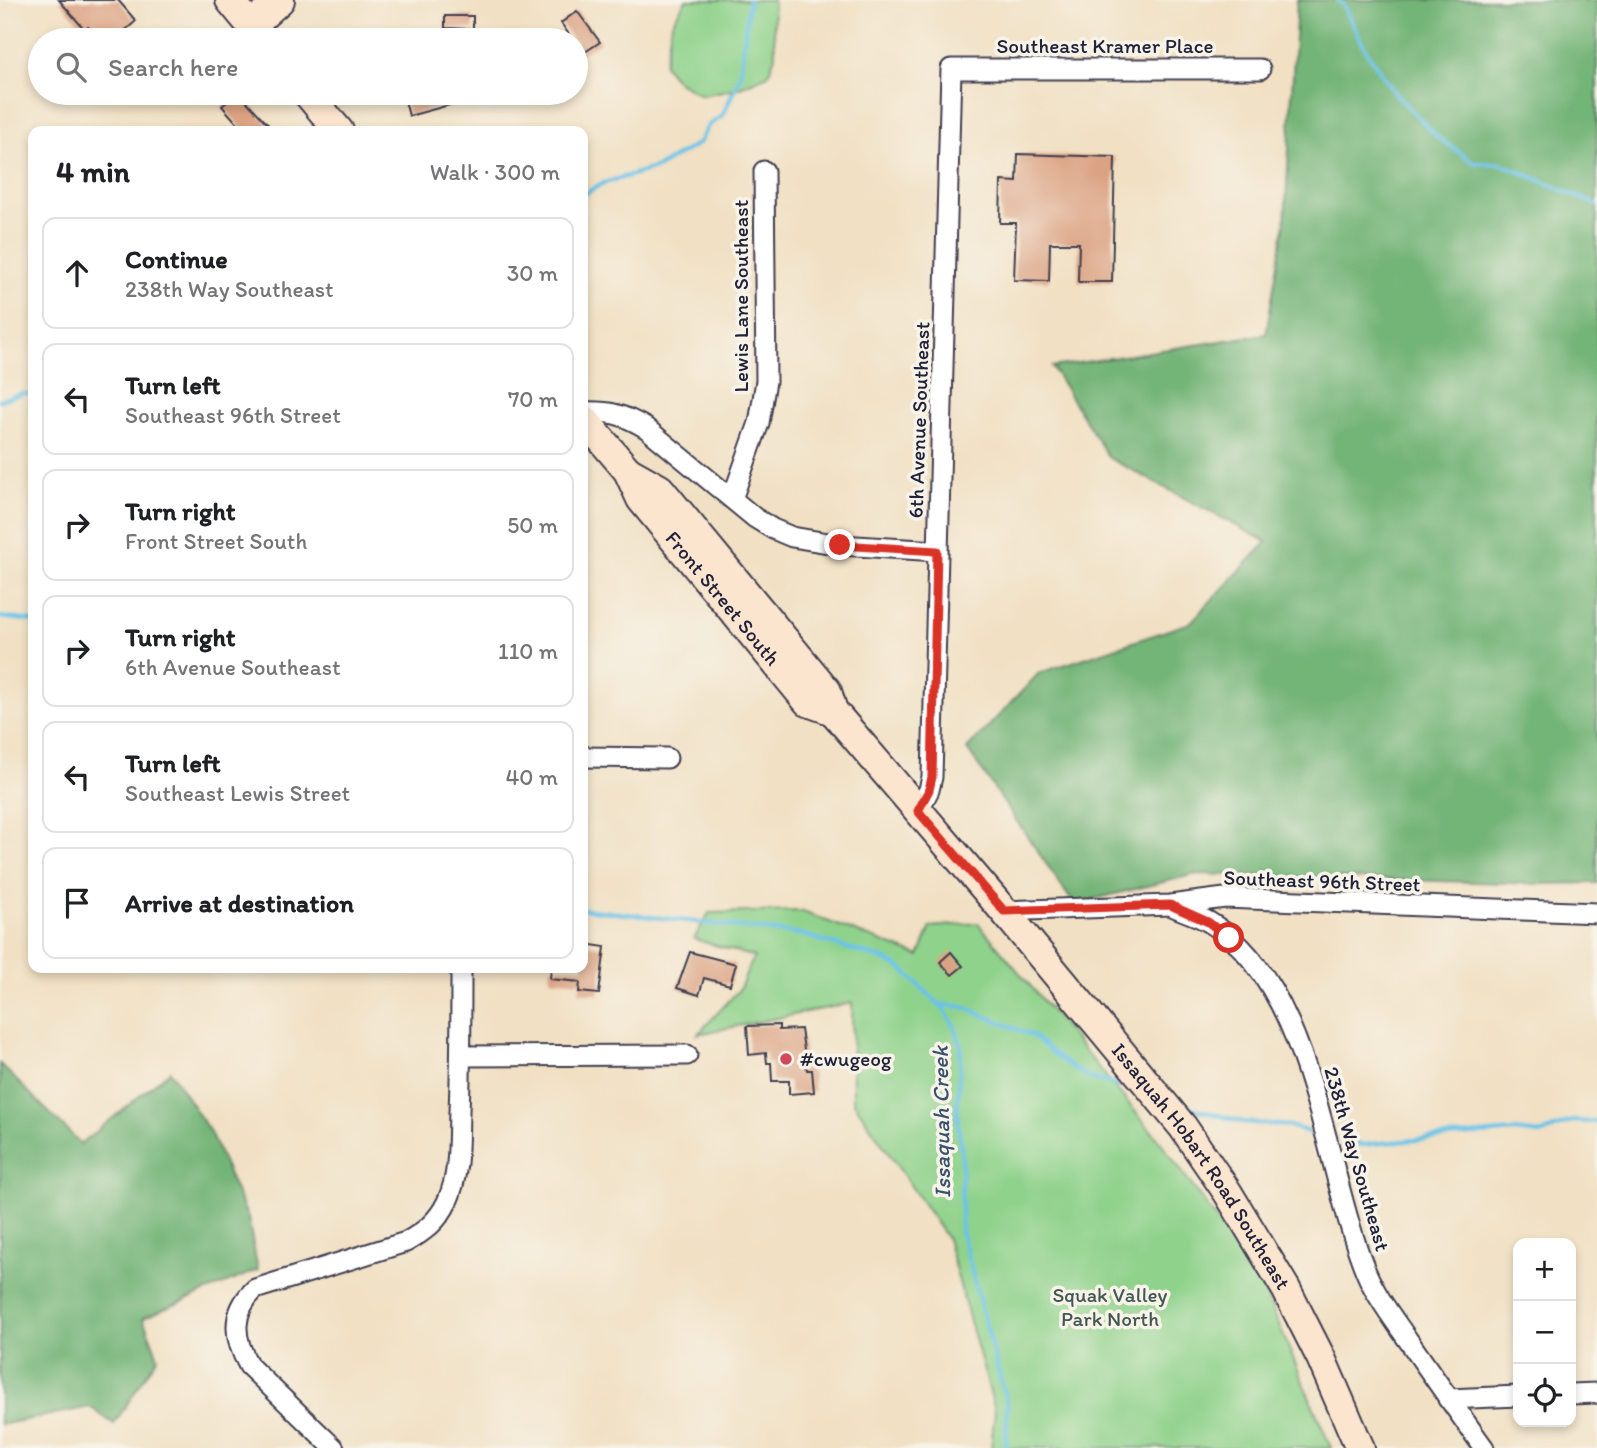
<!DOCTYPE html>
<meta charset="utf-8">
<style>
:root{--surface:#fff;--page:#f6f6f6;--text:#202124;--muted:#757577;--line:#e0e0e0}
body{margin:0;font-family:Itim,sans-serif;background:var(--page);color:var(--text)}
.controls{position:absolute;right:21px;bottom:21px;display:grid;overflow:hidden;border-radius:14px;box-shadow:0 4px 10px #0003}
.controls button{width:63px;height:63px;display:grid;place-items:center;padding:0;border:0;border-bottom:2px solid var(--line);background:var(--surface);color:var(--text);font:35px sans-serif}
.stop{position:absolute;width:21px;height:21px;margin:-16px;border:5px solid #d93025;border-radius:50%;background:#fff}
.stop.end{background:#d93025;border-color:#fff;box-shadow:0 2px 7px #0008}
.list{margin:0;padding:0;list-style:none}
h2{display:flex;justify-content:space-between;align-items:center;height:91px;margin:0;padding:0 28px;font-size:30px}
h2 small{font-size:23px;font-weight:400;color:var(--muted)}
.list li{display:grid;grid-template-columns:46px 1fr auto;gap:21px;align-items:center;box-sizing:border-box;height:112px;margin:0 14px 14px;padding:0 14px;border:2px solid var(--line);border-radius:14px}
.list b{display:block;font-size:26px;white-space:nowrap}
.list p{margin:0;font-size:23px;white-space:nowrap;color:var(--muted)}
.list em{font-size:23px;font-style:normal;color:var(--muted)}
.icon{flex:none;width:38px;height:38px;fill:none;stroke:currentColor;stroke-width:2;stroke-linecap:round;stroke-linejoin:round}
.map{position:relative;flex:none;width:1597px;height:1448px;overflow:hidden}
.search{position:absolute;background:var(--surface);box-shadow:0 4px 10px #0003;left:28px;top:28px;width:560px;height:77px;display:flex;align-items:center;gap:18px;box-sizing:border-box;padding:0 24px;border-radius:38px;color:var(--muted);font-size:26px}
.panel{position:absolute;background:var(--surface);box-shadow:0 4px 10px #0003;left:28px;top:126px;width:560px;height:847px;border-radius:14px}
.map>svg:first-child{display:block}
</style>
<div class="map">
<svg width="1597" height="1448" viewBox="0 0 1597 1448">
<rect width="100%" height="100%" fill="#f7f3e8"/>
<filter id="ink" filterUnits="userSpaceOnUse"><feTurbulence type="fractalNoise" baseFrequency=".0143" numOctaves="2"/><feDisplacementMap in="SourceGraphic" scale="14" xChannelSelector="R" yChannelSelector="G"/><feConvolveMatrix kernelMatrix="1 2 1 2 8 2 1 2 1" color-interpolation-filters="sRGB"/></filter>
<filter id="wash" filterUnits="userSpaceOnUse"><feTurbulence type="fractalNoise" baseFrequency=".00686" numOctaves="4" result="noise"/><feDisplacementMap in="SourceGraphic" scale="28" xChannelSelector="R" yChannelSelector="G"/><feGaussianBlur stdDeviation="1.57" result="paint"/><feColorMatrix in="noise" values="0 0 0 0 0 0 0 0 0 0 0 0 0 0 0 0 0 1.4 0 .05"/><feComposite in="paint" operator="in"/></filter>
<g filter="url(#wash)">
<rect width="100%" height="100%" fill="#f1e0c3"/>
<path fill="#8fd28b" stroke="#587a63" stroke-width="2" d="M686 0H773L775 56 768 75 738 88 702 95 678 82 664 65 672 23Z
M800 911 919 956 931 927 978 923 1159 1140 1259 1278 1331 1448H991L995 1410 947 1239 853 1101 852 1003 698 1034 739 990 754 957 694 939 709 913Z"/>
<path fill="#73b477" stroke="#4a6b59" stroke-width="2" d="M1297 0H1597V883L1539 884 1196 874 1074 904 967 749 1039 673 1190 623 1267 542 1109 458 1052 367 1266 334 1285 222Z
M0 1064 81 1144 170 1071 210 1132 248 1218 258 1270 143 1318 158 1357 114 1424 90 1407 0 1425Z"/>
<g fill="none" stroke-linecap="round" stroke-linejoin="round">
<path stroke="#6ac2e7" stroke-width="4.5" d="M1338 0 1343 5 1368 54 1396 94 1437 137 1475 163 1502 164 1597 205
M583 195 601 184 658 167 699 143 708 126 723 115 740 76 749 0
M0 400 20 394 33 393
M0 617 33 621
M583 909 800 934 883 959 901 968 943 1008 954 1025 961 1046 957 1112 962 1157 961 1231 1007 1404 1006 1448
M939 1004 964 1007 1033 1036 1060 1059 1089 1078 1125 1087
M1181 1105 1243 1122 1290 1126 1315 1134
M1340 1139 1361 1145 1514 1131 1540 1134 1572 1121 1597 1122"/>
</g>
<g id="blocks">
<path fill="#dca383" d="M59 0H118L136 21 114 40H99L88 27 85 30Z
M577 11 600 42 576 58V40H573L561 23Z
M445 16H473V29L445 28Z
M237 93H239L274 131H244L222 106Z
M403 93H450L453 104 409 116Z
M1018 154 1115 157 1112 282H1078L1079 243H1050L1049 281 1014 280 1016 223H1000L1001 181 1017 182Z
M585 944 605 947 599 994 579 992 580 982 550 979 551 968H583Z
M690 952 736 964 730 985 704 978 699 995 677 988Z
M951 952 963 966 952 975 940 962Z
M779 1025V1030L801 1029 807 1070H812L814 1092 789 1094V1081H772L771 1063H767L766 1053 749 1055 747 1026Z"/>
</g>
</g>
<g filter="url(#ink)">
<use href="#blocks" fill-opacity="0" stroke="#413e4f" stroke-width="2"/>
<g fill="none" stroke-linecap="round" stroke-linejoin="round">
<defs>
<path id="street" d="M583 412C610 411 622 414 646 428L755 518 773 529 792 537 840 545 938 551
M732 499 759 423 766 381 764 171
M583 757 667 758
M918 811 929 790 932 777 951 69H1260
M1170 905C1182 911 1197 915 1209 922 1313 983 1323 1168 1366 1272 1376 1296 1393 1318 1408 1340 1433 1376 1458 1412 1484 1448
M1004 911 1170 905 1225 898 1597 913
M461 1056 687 1055
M1571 1394 1597 1393
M1448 1399 1518 1396
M334 1448 249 1366C233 1338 231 1312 255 1289L406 1242C424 1232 438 1221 447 1202 460 1174 458 1142 459 1112 461 1064 461 1016 461 968"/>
<g id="secondary">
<path d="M230 0 263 40"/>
<path d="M251 26 280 0"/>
<path d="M307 93 339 131"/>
<path id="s1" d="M583 418 628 471 641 499 808 702 833 711"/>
<path id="s2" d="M628 471 660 489 827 691 833 711 1004 911 1183 1127 1228 1193 1286 1289 1321 1358 1360 1448"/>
</g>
</defs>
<use href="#street" stroke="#413e4f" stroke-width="23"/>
<use href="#secondary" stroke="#413e4f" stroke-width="32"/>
<use href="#street" stroke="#fff" stroke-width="19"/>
<use href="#secondary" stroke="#fbe5cf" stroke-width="28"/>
</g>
</g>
<g fill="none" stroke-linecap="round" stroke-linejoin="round" filter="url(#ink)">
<path stroke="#d93025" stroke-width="9" d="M840 545 937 551 932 777 929 790 918 811 1004 911 1170 905 1208 922 1229 938"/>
</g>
<circle fill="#d1495b" stroke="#f7f3e8" stroke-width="2.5" cx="786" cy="1059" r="7"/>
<g text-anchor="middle" stroke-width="7" stroke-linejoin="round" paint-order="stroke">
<g font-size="21" fill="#22223b" stroke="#f7f3e8">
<text x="1105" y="53">Southeast Kramer Place</text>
<text transform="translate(741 296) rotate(-90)" y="7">Lewis Lane Southeast</text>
<text transform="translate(919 420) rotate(-88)" y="7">6th Avenue Southeast</text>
<text dy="7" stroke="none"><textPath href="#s1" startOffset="229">Front Street South</textPath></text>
<text transform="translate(1322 881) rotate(2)" y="7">Southeast 96th Street</text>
<text transform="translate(1357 1159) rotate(74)" y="7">238th Way Southeast</text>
<text dy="7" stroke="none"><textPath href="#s2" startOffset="906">Issaquah Hobart Road Southeast</textPath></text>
</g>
<g font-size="21" fill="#22223b" stroke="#f7f3e8" text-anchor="start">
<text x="800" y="1066">#cwugeog</text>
</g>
<g font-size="21" fill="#435753" stroke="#f7f3e8">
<text x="1110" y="1302">Squak Valley<tspan x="1110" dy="24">Park North</tspan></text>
</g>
<g font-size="23" font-style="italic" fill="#38526f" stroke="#f7f3e8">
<text transform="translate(941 1122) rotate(-91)" y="8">Issaquah Creek</text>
</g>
</g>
</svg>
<div class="controls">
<button>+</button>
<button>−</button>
<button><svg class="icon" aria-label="locate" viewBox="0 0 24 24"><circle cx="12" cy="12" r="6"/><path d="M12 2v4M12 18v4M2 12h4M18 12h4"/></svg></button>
</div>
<div class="stop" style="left:1229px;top:938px"></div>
<div class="stop end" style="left:840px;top:545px"></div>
<div class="search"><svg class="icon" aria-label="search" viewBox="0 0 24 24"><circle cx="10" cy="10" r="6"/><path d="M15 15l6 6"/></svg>Search here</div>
<section class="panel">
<h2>4 min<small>Walk · 300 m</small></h2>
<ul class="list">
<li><svg class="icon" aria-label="ahead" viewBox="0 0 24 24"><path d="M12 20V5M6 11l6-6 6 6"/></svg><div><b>Continue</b><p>238th Way Southeast</p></div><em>30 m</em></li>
<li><svg class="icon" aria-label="left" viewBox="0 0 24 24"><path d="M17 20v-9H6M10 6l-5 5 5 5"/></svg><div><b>Turn left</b><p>Southeast 96th Street</p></div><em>70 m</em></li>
<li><svg class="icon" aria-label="right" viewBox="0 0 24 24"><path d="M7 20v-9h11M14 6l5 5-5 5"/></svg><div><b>Turn right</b><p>Front Street South</p></div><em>50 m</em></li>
<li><svg class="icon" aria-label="right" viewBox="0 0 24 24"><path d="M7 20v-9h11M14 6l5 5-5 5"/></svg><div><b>Turn right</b><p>6th Avenue Southeast</p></div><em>110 m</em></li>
<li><svg class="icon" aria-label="left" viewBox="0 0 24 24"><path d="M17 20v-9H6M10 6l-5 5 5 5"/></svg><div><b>Turn left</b><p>Southeast Lewis Street</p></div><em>40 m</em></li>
<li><svg class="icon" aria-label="arrive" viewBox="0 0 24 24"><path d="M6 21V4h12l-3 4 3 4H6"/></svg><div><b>Arrive at destination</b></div></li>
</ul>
</section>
</div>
